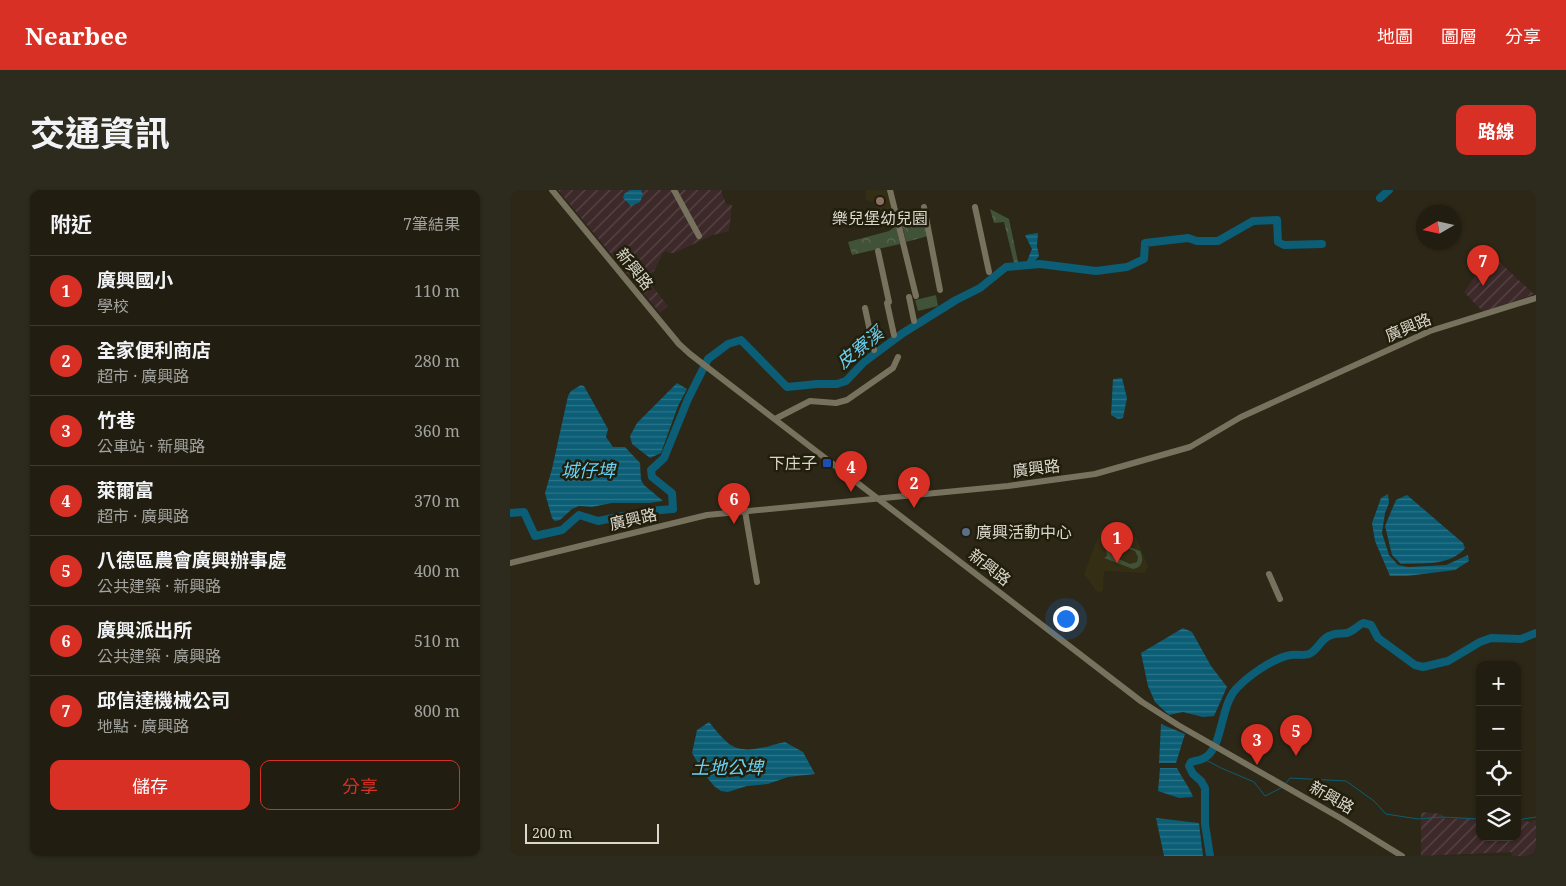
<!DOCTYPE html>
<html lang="zh-TW">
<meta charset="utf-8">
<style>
:root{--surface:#211d10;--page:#2d2a1e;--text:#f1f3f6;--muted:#a2a29f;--line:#3e3b30;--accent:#d93025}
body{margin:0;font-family:"Noto Serif","Noto Sans TC",serif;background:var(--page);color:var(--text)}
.controls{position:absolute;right:15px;bottom:15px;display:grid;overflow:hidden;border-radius:10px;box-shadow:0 1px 4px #0004}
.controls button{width:45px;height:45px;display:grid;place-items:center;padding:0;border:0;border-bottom:1px solid var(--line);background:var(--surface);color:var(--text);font:25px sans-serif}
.compass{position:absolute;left:906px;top:15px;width:45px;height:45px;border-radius:50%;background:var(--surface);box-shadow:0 1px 4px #0004;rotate:261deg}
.scale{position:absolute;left:15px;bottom:12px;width:134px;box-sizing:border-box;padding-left:5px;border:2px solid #dad7cc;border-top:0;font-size:14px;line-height:18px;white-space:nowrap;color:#dad7cc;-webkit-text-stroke:4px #221e0c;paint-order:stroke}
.you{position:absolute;left:555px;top:428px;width:18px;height:18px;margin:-12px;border:4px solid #fff;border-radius:50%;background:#1a73e8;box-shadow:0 0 0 8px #1a73e833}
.badge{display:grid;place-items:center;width:32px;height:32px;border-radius:50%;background:var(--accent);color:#fff;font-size:16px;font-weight:700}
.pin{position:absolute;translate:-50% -41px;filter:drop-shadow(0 1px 2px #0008)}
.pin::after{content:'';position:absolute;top:26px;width:18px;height:15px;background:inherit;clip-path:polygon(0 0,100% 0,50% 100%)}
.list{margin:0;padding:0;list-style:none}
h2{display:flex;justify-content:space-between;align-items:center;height:65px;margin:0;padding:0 20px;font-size:21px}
h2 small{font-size:16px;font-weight:400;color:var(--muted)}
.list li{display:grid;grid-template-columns:32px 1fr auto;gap:15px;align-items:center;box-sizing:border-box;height:70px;padding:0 20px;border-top:1px solid var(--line)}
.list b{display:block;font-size:19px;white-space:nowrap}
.list p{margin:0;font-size:16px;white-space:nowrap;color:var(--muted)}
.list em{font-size:16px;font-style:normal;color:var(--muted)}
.actions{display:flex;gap:10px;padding:15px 20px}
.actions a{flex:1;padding:11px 0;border:1px solid var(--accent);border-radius:10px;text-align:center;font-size:18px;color:var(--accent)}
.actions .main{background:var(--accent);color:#fff}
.icon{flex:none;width:28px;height:28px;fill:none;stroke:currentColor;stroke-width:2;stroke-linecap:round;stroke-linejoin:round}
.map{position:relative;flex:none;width:1026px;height:666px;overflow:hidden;border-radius:10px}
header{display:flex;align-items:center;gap:30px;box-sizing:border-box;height:70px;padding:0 25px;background:var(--accent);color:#fff}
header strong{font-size:24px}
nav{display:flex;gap:28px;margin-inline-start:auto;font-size:18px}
.intro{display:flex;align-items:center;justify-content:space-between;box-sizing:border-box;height:120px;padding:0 30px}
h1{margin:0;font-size:35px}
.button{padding:12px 22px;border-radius:10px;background:var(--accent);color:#fff;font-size:18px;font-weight:700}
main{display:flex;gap:30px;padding:0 30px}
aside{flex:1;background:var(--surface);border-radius:10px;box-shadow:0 1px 4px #0004}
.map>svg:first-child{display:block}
</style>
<header>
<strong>Nearbee</strong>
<nav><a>地圖</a><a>圖層</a><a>分享</a></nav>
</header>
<div class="intro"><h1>交通資訊</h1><a class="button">路線</a></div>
<main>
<aside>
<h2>附近<small>7筆結果</small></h2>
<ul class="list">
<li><span class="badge">1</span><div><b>廣興國小</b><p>學校</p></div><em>110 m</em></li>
<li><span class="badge">2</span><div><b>全家便利商店</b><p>超市 · 廣興路</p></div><em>280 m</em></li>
<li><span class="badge">3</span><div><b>竹巷</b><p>公車站 · 新興路</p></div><em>360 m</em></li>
<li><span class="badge">4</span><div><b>萊爾富</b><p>超市 · 廣興路</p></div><em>370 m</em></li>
<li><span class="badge">5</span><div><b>八德區農會廣興辦事處</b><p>公共建築 · 新興路</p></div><em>400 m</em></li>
<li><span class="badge">6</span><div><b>廣興派出所</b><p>公共建築 · 廣興路</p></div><em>510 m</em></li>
<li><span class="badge">7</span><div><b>邱信達機械公司</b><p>地點 · 廣興路</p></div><em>800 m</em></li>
</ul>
<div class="actions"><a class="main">儲存</a><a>分享</a></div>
</aside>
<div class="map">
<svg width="1026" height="666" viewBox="0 0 1026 666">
<defs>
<pattern id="industrial-furrows" width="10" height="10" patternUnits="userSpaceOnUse" patternTransform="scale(1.25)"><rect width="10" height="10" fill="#3d292a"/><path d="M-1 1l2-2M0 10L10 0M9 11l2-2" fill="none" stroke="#584748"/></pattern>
<pattern id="park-crowns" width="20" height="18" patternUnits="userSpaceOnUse" patternTransform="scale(1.25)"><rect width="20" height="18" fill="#405237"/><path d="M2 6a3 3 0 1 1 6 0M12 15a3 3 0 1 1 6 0" fill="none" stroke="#5b6a53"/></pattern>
<pattern id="water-rules" width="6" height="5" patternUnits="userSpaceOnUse" patternTransform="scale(1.25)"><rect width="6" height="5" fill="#0b5e75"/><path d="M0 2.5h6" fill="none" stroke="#2e7487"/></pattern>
</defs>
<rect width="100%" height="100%" fill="#2c2716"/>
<path fill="url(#industrial-furrows)" d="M48 0H213L211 1 216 14 222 15 219 41 203 45 164 63H159L156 61 153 63 144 81 135 87 158 116 150 123Z
M986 69 1024 104 974 123 954 102 973 75 976 77Z
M911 622 932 624 935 629 970 628V647H1007V629L1020 632 1026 630V666H1002L1001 662 911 666Z"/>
<path fill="#342e15" d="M356 0H377L382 20H366L367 12 355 10Z
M591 339H597L626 347 638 376 635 383 594 381 593 401 588 403 574 384Z"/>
<path fill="url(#park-crowns)" d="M413 19 418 46 396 52 390 26Z
M480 19 499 29 508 72 504 73 494 32 484 33Z
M386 36 390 54 342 65 338 52 379 41Z"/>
<path fill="#405237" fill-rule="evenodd" d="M426 105 428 116 408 121 405 110Z
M602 351 630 361C634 369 633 377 623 379L594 368 597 366 596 357ZM606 354 625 361 628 367 627 372 620 374 602 366 600 359Z"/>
<path fill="url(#water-rules)" d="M120 0H131L133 5 130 12 121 16 113 8 114 4Z
M528 43 527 56 529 66 525 71H517L522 59 515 45Z
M612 188 617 208 613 228 608 229 601 225 603 189Z
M167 193 177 199 168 216 151 263 140 268 122 254 120 246 127 233Z
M71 195 74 196 98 239 96 247 103 257H115L130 273 131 290 134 295 153 311 139 313H102L82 317 69 316 62 319 50 330 45 331 42 328 35 303 42 279 58 206 61 201Z
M878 304 879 313 875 323 872 343 879 365 888 375 898 377 936 375 958 365 959 371 945 380 897 386H880L865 351 862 333 871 308Z
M897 305 953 353 955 358C941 376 912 373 891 374L882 365 875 336 886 310Z
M673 438 682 442 701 476 717 497 704 526 693 527 673 522 659 525 645 512 638 496 631 463Z
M199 532C205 539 211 547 218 553 234 566 257 556 275 552L293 562 305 584 278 587 258 594 237 596 218 602 211 601 204 596 195 585 182 563 187 540Z
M651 534 675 544 666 573H649Z
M650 578H667C672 588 679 596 683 607L669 608 648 601Z
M646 628 689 633 693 666H654Z"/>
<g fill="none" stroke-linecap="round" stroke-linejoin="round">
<path stroke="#0b5e75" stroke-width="1" d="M694 569 711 578 744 592 755 606 771 598
M776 593 780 588 836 591 864 611 876 624 908 629 932 627 970 629
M1007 630 1026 627"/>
<path stroke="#0b5e75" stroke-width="8" d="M870 8 879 0
M0 323 14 322 25 346 52 340 69 325 88 331 139 321 163 319 162 303 142 287 141 280 154 268 178 209 198 169 218 154 231 150 277 197 307 194H327L336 191 354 172 393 143 446 110 470 98 496 77 530 74 586 81 617 77 634 69 635 53 678 48 687 51H708L743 31 767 30 768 52 774 55 812 54
M700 666 695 634V598L691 591 683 584 679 576 681 572C686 571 692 570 696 567 713 555 710 517 726 499 738 486 763 468 781 465 787 464 793 466 799 464 808 460 810 450 819 446 824 443 831 444 837 443 844 441 847 436 853 433L861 435 868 448 905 475 913 477 938 471 970 452 981 448 1011 449 1026 443"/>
<path stroke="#77725e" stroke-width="6" d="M42 0 169 154 180 164 632 512 668 535 832 629 892 666
M164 0 189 46
M380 0 406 106
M414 17 430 100
M465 17 479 82
M368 61 379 112
M399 107 404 131
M377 113 384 145
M355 118 364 160
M265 229 300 211 326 213 337 210 383 178 388 167
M235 321 247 392
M0 373 197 325 498 296 585 284 680 257 731 227 920 141 1026 108
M759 384 770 409"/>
</g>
<circle fill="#8d6e63" stroke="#221e0c" stroke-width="2" cx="370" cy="11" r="5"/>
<rect fill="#1a4fb4" stroke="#221e0c" stroke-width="2" x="312" y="268" width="10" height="10" rx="2.5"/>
<circle fill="#5c6f8a" stroke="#221e0c" stroke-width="2" cx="456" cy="342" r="5"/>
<g text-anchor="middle" stroke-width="5" stroke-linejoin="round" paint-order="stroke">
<g font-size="16" fill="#dad7cc" stroke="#221e0c">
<text x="370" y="34">樂兒堡幼兒園</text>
<text x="307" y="279" text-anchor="end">下庄子</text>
<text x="466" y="348" text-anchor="start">廣興活動中心</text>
</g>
<g font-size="16" fill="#dad7cc" stroke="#221e0c">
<text transform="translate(125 79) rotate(51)" y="6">新興路</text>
<text transform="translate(898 137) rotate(-23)" y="6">廣興路</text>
<text transform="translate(526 278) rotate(-7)" y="6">廣興路</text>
<text transform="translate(123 329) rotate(-13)" y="6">廣興路</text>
<text transform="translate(480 377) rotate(38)" y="6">新興路</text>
<text transform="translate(822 607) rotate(30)" y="6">新興路</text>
</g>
<g font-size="18" font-style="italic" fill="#68d2f6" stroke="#221e0c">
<text transform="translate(350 158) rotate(-39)" y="6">皮寮溪</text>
<text x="78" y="287">城仔埤</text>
<text x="217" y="584">土地公埤</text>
</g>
</g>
</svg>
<div class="controls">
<button>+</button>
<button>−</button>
<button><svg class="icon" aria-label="locate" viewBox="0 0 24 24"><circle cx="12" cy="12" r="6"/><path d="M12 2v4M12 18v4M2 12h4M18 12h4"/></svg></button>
<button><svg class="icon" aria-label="layers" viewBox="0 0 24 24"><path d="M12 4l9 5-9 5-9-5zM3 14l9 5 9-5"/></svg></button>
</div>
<svg class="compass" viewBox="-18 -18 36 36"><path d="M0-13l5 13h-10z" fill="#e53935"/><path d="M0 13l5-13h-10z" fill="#a2a29f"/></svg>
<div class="scale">200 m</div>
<div class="you"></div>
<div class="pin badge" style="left:607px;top:373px">1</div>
<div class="pin badge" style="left:404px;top:318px">2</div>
<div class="pin badge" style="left:747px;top:575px">3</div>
<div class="pin badge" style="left:341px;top:302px">4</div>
<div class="pin badge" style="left:786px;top:566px">5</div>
<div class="pin badge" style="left:224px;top:334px">6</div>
<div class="pin badge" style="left:973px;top:96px">7</div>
</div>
</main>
